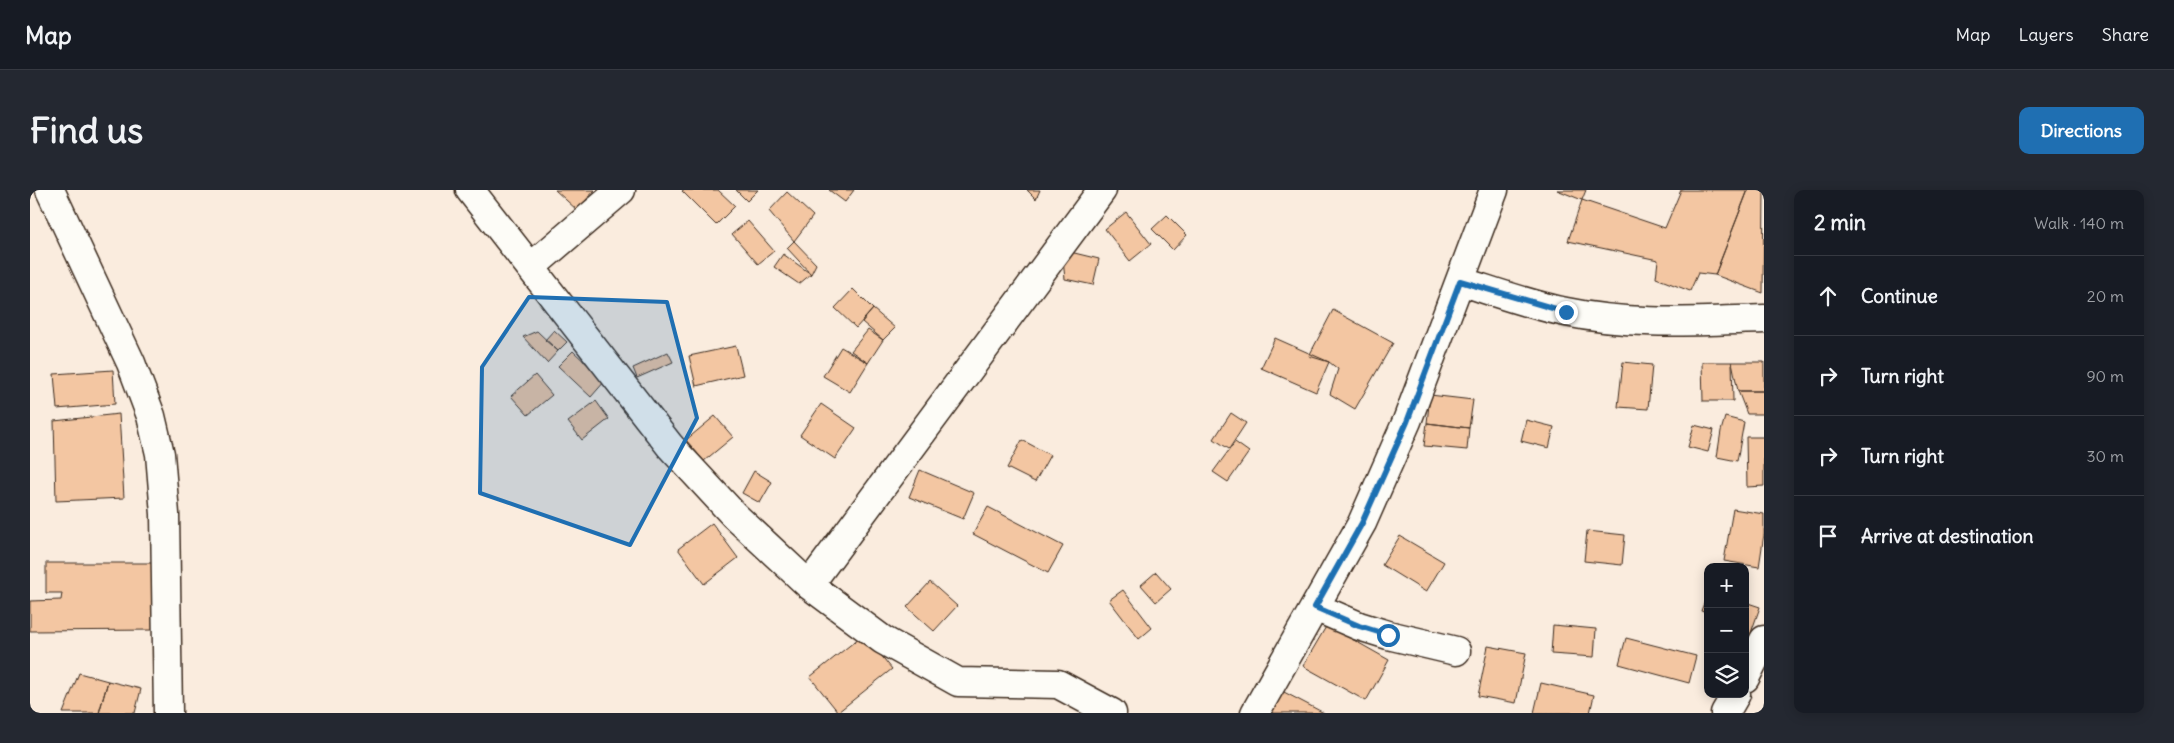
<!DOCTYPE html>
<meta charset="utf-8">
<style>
:root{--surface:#171b24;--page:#242831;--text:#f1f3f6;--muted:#9ea1a6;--line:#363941;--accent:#1f6fb2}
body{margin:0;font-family:Delius,sans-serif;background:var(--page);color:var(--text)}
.controls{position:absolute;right:15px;bottom:15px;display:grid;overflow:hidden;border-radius:10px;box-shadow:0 2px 12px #0003}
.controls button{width:45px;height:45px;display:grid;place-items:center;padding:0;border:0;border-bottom:1px solid var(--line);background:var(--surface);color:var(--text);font:25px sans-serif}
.stop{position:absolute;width:15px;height:15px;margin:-11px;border:4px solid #1f6fb2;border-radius:50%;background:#fff}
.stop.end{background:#1f6fb2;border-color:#fff;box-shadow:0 1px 5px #0008}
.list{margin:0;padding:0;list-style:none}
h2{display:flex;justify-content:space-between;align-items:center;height:65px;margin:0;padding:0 20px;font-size:21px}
h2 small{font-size:16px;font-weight:400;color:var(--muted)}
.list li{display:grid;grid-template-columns:32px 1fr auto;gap:15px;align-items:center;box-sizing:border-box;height:80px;padding:0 20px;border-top:1px solid var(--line)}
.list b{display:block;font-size:19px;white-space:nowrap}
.list em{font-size:16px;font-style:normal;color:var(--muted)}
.icon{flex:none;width:28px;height:28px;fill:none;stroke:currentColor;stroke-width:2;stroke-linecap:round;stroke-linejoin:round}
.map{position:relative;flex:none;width:1734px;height:523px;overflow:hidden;border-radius:10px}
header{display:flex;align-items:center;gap:30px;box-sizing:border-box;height:70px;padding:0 25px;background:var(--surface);border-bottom:1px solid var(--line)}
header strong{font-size:24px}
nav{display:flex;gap:28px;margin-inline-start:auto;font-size:18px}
.intro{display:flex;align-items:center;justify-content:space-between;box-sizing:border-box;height:120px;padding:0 30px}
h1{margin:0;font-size:35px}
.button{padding:12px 22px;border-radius:10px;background:var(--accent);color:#fff;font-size:18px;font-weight:700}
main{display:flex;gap:30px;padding:0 30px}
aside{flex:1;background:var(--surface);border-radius:10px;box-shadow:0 2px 12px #0003}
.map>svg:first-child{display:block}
</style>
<header>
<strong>Map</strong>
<nav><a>Map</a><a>Layers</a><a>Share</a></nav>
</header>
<div class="intro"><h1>Find us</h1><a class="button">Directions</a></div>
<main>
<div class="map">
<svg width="1734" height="523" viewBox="0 0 1734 523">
<rect width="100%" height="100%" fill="#faecde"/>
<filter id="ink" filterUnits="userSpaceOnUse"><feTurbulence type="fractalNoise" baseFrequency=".02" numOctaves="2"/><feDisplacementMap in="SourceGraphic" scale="10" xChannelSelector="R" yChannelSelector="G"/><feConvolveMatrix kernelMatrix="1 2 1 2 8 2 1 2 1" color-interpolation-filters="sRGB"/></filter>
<g filter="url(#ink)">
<path fill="#f3c6a2" stroke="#3b2a1e" d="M525 0H565L547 20Z
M653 0H688L705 16 686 35 652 1Z
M706 0H728L717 11Z
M799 0H824L815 12Z
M997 0H1010L1006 9Z
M1527 0H1556L1552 10Z
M1651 0H1718L1685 85 1668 83 1660 101 1626 88 1628 70 1538 51 1552 10 1635 38Z
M1718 0H1734L1733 103 1685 85Z
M757 2 783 26 764 51 739 21Z
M1096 22 1121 54 1100 71 1075 39Z
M1137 25 1157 45 1143 60 1122 39Z
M718 31 744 61 728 74 702 44Z
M764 51 786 74 781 84 757 58Z
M1032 60 1069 69 1063 95 1035 89Z
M753 64 781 84 769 94 744 77Z
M823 99 843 119 826 138 805 118Z
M843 119 865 138 853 150 832 132Z
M1303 120 1363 153 1325 219 1300 204 1308 179 1299 172 1279 166Z
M524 140 537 152 528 161 515 150Z
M838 140 853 150 838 173 821 161Z
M507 141 528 161 517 173 493 147Z
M1245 148 1299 172 1286 202 1231 178Z
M706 156 713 185 666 196 659 166Z
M811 157 838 173 820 202 793 186Z
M543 161 575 191 561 207 528 176Z
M638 162 643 172 607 188 603 178Z
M1593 172 1622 175 1618 219 1588 217Z
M1672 172H1702L1703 211H1673Z
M1702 172H1734V201H1708Z
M83 180 85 214 27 219 24 184Z
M505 185 522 205 498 225 481 206Z
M1708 201H1734V224H1717Z
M1400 205 1443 210 1439 238 1397 233Z
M566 211 579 229 552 250 538 232Z
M791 214 826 238 805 269 770 245Z
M1201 223 1216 233 1199 259 1184 249Z
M89 224 94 308 26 311 24 231Z
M685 226 703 247 674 271 656 250Z
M1695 227 1714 232 1707 271 1687 267 1691 241Z
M1496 230 1524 237 1519 258 1491 251Z
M1397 233 1439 238 1437 260 1394 256Z
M1664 235 1684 240 1678 262 1658 257Z
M1716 247H1734V296L1717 297Z
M992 250 1020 265 1005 292 977 278Z
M1205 252 1219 262 1198 292 1183 282Z
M890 280 944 303 933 329 879 307Z
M724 281 742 292 730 313 712 303Z
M958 317 1033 356 1018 383 943 344Z
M1703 319 1734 324V344L1729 377 1694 371Z
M682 333 708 368 674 394 648 359Z
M1557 341 1595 345 1592 375 1554 371Z
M1370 346 1414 372 1396 402 1352 375Z
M16 373H123L124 440 0 441V411L31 410 32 403H16Z
M1126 382 1141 399 1126 412 1111 395Z
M900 392 927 416 904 441 877 417Z
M1093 400 1122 438 1109 449 1079 410Z
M1678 402V423L1671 421Z
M1715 412 1730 417 1715 460Z
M1297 435 1359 470 1336 511 1273 476Z
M1523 435 1566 439 1564 467 1521 464Z
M834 444 862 479 808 522 780 487Z
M1596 448 1666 466 1659 493 1589 474Z
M1458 456 1496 463 1486 513 1448 506Z
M49 483 78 491 69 523H33Z
M78 491 111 499 105 523H69Z
M1511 493 1564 505 1560 523H1504Z
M1252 501 1294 523H1240Z"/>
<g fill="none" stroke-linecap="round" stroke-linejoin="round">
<defs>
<path id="minor" d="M20 0 101 173 121 226 130 264 135 324 138 523
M440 0 640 256 704 325 779 395 853 450 928 492 1028 494 1082 523
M501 77 591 0
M1430 91C1465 102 1500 115 1536 122 1602 136 1668 131 1734 129
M779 395 1072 0
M1285 417 1329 436 1358 445 1426 461
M1715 488 1734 450
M1225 523 1332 333 1377 231 1464 0
M1695 523 1706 504"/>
</defs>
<use href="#minor" stroke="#3b2a1e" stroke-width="31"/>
<use href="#minor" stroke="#fdfcf7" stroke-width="28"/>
</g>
</g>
<g fill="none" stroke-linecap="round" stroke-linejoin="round" filter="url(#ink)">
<path stroke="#1f6fb2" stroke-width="6" d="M1358 445 1329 436 1285 417 1332 333 1377 232 1430 91 1536 122"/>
</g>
<path fill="#1f6fb2" fill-opacity="0.2" stroke="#1f6fb2" stroke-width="4" stroke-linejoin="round" d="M499 107 637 112 667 228 600 355 450 303 452 177Z"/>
</svg>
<div class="controls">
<button>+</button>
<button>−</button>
<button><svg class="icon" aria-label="layers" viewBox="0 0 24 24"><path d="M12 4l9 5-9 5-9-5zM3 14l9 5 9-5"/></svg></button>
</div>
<div class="stop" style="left:1358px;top:445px"></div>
<div class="stop end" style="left:1536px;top:122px"></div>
</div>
<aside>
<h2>2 min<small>Walk · 140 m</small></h2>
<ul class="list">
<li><svg class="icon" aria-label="ahead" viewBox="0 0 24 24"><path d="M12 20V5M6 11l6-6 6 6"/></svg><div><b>Continue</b></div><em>20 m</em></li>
<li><svg class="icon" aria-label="right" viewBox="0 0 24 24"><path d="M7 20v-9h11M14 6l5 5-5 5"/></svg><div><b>Turn right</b></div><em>90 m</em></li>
<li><svg class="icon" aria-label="right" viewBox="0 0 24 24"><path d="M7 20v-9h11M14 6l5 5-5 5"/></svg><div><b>Turn right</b></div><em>30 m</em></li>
<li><svg class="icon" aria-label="arrive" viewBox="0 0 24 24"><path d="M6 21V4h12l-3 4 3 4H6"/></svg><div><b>Arrive at destination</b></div></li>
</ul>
</aside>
</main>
